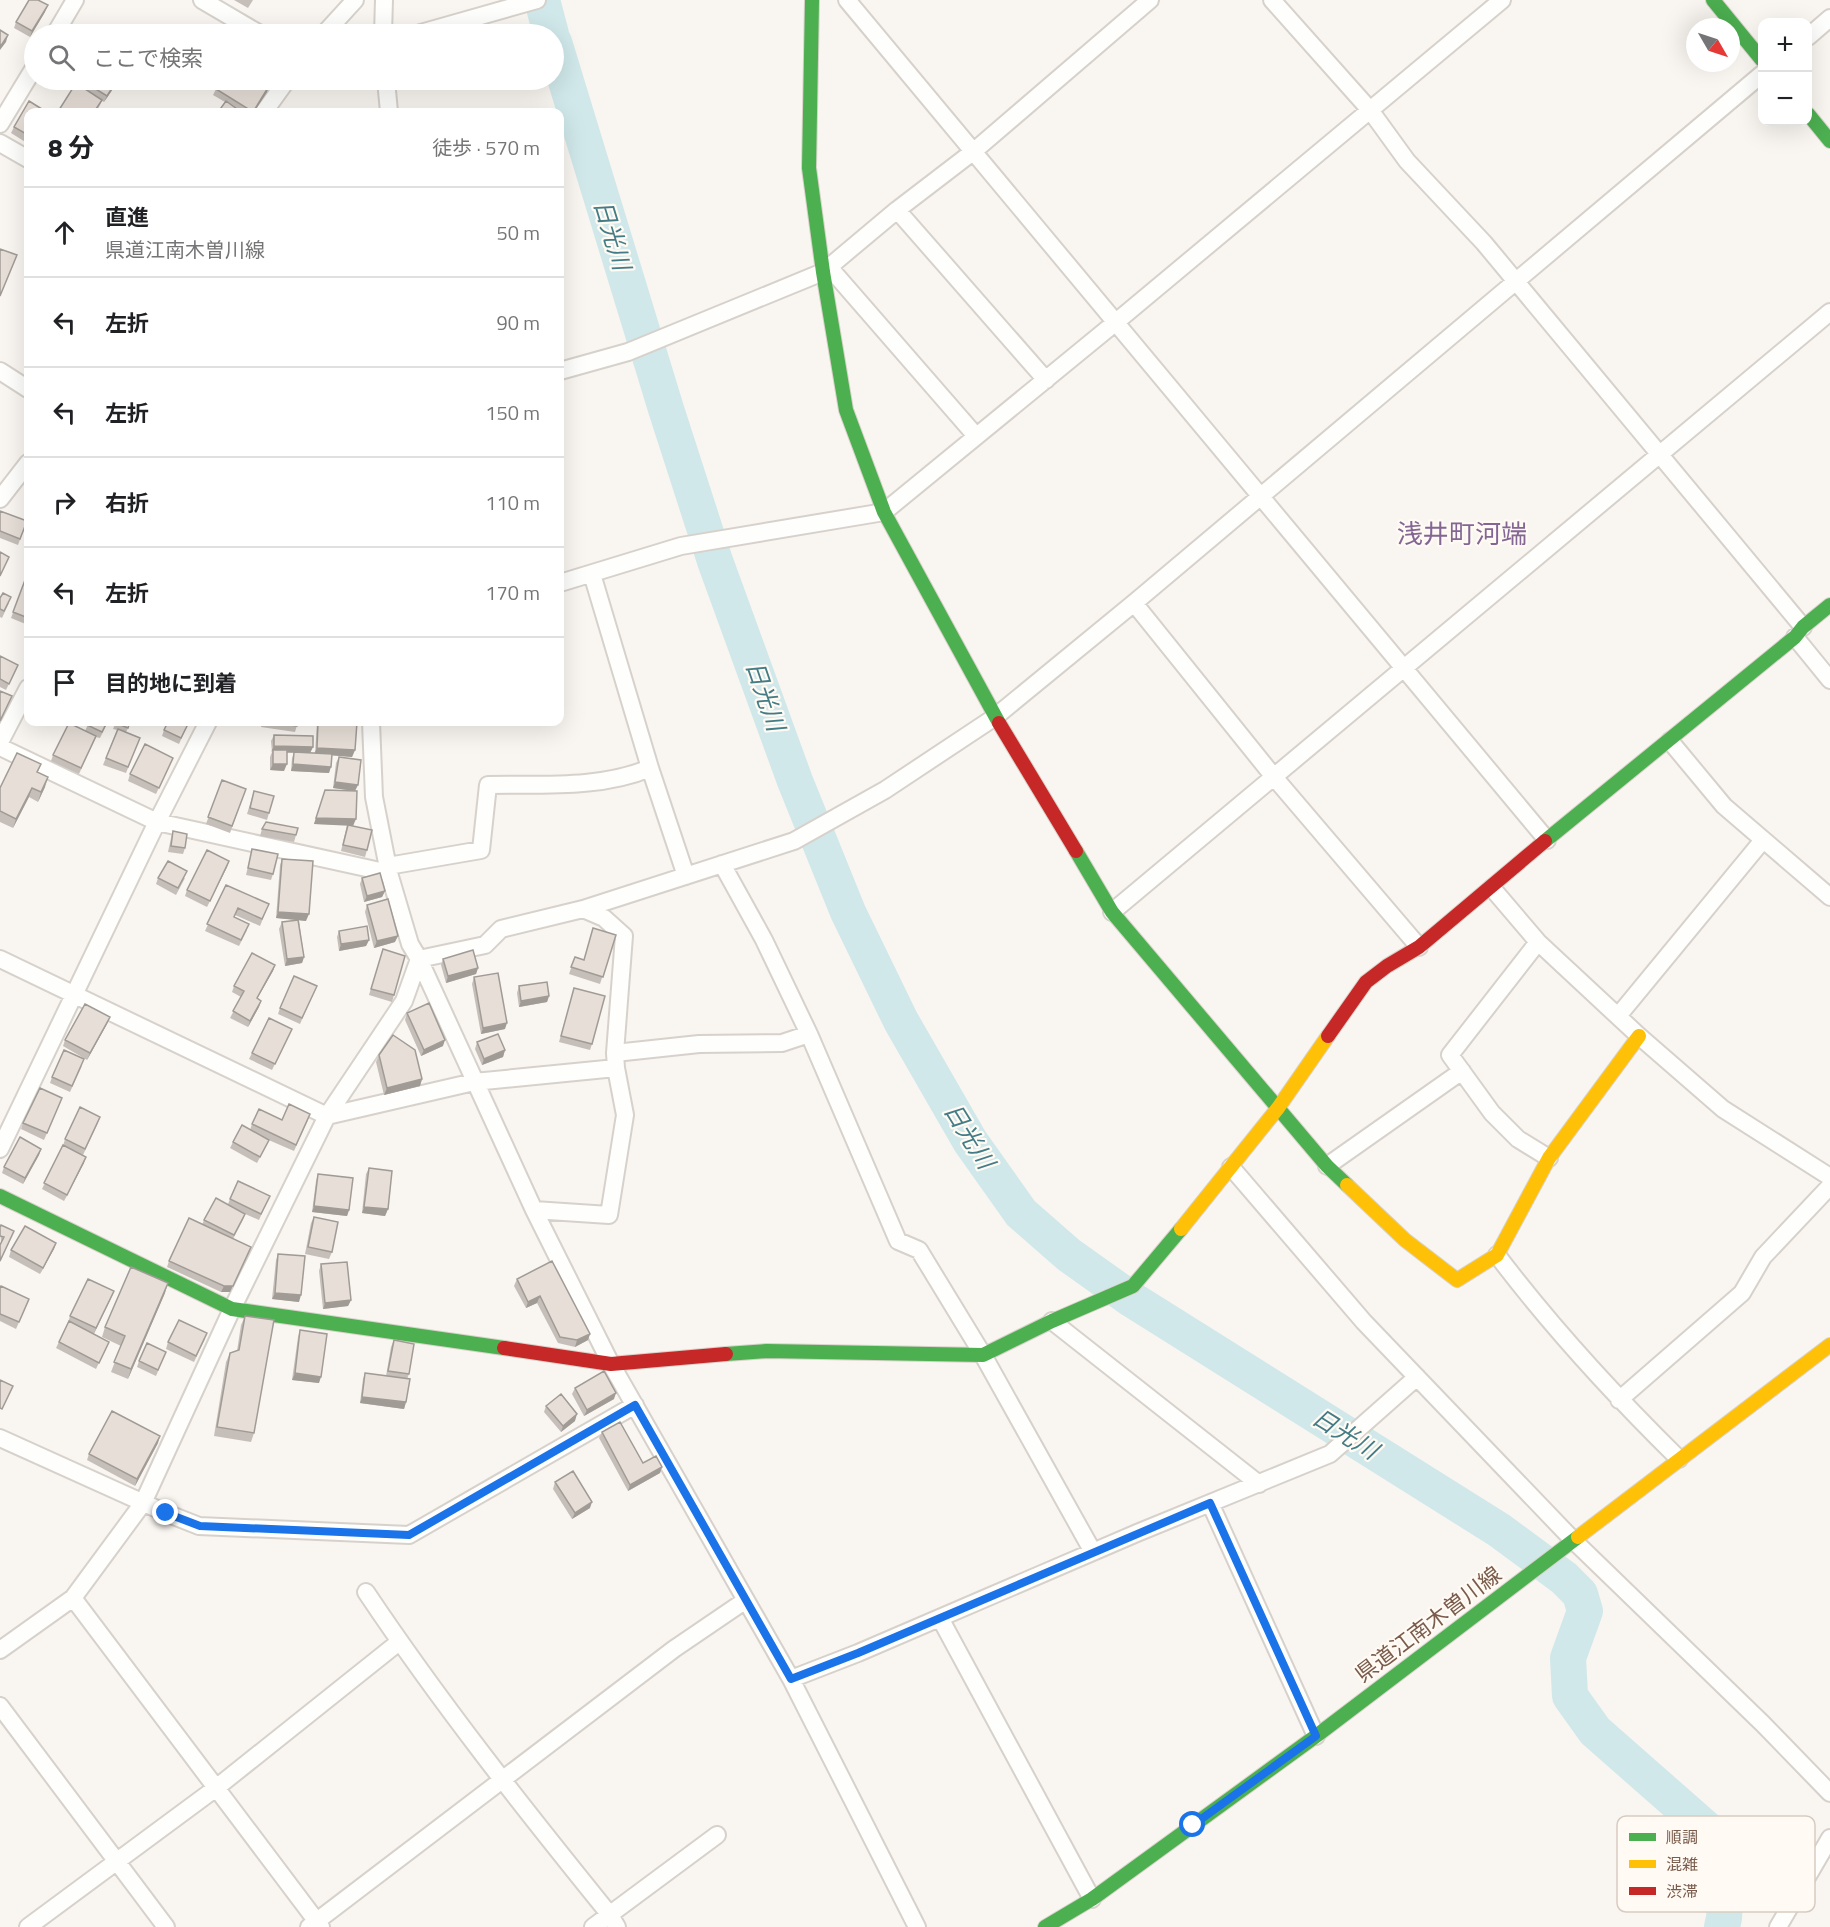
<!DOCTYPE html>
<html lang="ja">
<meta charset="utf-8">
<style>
:root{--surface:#fff;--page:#f6f6f6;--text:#202124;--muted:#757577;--line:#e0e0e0}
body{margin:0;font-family:"Titillium Web","Noto Sans JP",sans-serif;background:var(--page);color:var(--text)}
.controls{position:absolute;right:18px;top:18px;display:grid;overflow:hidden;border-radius:12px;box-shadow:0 6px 24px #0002}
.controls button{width:54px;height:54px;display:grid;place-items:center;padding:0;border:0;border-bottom:2px solid var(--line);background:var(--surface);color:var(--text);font:30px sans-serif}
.compass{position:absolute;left:1686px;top:18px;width:54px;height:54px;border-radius:50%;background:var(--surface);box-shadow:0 6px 24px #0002;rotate:129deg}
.stop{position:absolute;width:18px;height:18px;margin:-14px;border:4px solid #1a73e8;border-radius:50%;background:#fff}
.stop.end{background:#1a73e8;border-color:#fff;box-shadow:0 2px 6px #0008}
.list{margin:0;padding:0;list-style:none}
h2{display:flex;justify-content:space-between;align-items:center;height:78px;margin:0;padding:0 24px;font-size:26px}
h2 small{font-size:20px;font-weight:400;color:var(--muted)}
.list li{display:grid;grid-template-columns:39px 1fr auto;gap:18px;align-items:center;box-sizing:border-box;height:90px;padding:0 24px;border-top:2px solid var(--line)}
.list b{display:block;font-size:22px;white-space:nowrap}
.list p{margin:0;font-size:20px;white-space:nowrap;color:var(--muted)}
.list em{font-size:20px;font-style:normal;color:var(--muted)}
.icon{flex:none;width:33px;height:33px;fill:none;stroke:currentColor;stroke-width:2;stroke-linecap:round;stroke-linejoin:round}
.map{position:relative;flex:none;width:1830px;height:1927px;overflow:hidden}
.search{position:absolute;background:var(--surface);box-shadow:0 6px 24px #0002;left:24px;top:24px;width:540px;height:66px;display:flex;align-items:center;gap:15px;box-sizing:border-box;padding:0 21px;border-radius:33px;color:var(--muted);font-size:22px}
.panel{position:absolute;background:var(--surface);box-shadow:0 6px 24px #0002;left:24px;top:108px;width:540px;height:618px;border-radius:12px}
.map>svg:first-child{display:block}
</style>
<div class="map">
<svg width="1830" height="1927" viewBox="0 0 1830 1927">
<rect width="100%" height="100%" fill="#f9f5f0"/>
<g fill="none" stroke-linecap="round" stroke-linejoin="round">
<path stroke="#d0e8ea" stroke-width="36" d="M542 0 551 34
M554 42 666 409 715 561 795 781 848 912 901 1021 970 1141 1021 1213 1069 1255 1131 1299 1499 1530 1564 1578 1580 1594 1585 1611 1568 1658 1570 1696 1595 1731 1719 1840 1727 1870 1724 1918 1722 1927"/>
<defs>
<path id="street" d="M202 0 260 34
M847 0 1547 840
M1272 0 1370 110 1407 161 1484 243 1803 627
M55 34 75 0
M324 34 355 0
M383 34 384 0
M417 34 537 0
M1808 37 1830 18
M386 80 389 112
M264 112 287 80
M0 124 34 68
M0 143 28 159
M897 210 1046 380
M829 267 976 436
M0 371 28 389
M560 371 628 352 823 272 897 210 974 151 1150 0
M0 499 28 463
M592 574 650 768 686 876
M560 583 681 546 884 512 1116 322 1502 0
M1134 603 1274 777 1419 947
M1795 637 1830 680
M371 722 374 797 389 873 410 944 419 959 534 1210 611 1364 791 1679 917 1927
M1670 741 1724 806 1830 897
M0 742 28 688
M0 747 157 822 389 873
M722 864 764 940 809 1034 898 1241 919 1250 983 1355 1093 1552
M388 866 481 850 488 785C541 784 600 789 650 768
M1492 888 1538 942 1639 1036 1723 1109 1830 1177
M583 909 794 841 885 790 995 717 1134 603 1762 74
M1112 912 1830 312
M1538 942 1450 1055 1492 1113 1518 1139 1549 1158
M0 959 327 1116 474 1082 616 1068
M1618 1016 1763 840
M615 1053 699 1044 782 1043 809 1034
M0 1149 157 822 208 722
M1327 1166 1462 1071
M1231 1167 1364 1322 1573 1540 1763 1724 1830 1793
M1497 1255C1553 1329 1613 1394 1679 1459
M1052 1321 1259 1484
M1619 1400 1742 1293 1763 1257 1830 1186
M0 1438 166 1513 199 1526 409 1535 635 1405
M1210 1503 1316 1736
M366 1592C441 1704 525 1810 610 1915L617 1927
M73 1598 321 1927
M940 1618 1092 1899
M0 1650 73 1598 143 1503 232 1309 327 1116 404 1001 419 959 485 945 501 929 583 909 604 918 624 936 615 1053 616 1068 625 1115 609 1215 534 1210
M791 1679 858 1653 1137 1533 1330 1454 1417 1377
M0 1706 166 1927
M28 1927 216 1788 399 1642
M309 1927 674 1649 746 1600
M593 1927 717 1835
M1778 1927 1830 1838"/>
<path id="fast" d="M812 0 809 168 823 272 846 410 884 512 999 723
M1713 0 1762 60
M1808 114 1830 141
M1545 841 1795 637 1803 627 1830 605
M1076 851 1112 912 1327 1166 1347 1185
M0 1196 232 1309 504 1348
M726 1354 767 1351 983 1355 1052 1321 1133 1286 1181 1229
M1045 1927 1092 1899 1316 1736 1578 1537"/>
<path id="slow" d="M1347 1185 1405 1240 1457 1280 1497 1255 1549 1158 1639 1036
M1181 1229 1278 1108 1328 1036
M1578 1537 1830 1345"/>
<path id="jam" d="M999 723 1076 851
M1328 1036 1366 982 1387 966 1419 947 1545 841
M504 1348 611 1364 726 1354"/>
</defs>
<use href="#street" stroke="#d7d1cb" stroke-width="20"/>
<use href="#fast" stroke="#d9d2cb" stroke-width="16"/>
<use href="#slow" stroke="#d9d2cb" stroke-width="16"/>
<use href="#jam" stroke="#d9d2cb" stroke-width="16"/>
<use href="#street" stroke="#fefefd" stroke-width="16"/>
<use href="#fast" stroke="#4caf50" stroke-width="14"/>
<use href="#slow" stroke="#ffc107" stroke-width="14"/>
<use href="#jam" stroke="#c62828" stroke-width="14"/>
</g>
<path fill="#c6bfb9" d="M234 0H253L248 8Z
M45 12 30 37 14 28 16 22Z
M81 80H119L104 102 102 101 99 107 96 112H58L59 110 79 85Z
M216 89 267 92 254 112H242L213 95Z
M28 112V141L27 143 11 133 14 127Z
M0 511 27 521 18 545 0 538Z
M28 572V625L11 618Z
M0 598 9 603 2 618 0 617Z
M0 656 18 665 6 690 0 687Z
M89 722H108L100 738 96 737 79 774 51 761 53 755 85 731Z
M116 722H131L126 732 140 738 126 773 103 765 117 730 113 729Z
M189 722 179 744 162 736 164 730Z
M262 722H298L295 732 261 727Z
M317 722H357L355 750 352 757 332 755 329 773 291 771 292 758 294 753H287L284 771 270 770V757L272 752 271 741 274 735 313 747 310 753H315Z
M339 757 355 791 353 826 349 825 367 850 365 857 341 851 347 825 314 824 325 790 353 791 333 788 336 763Z
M173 758 156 794 128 781 130 774Z
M41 764 38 772 45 787 38 802 29 797 13 828 0 822V788Z
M222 780 246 789 230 833 206 824Z
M254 791 269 813 267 820 247 814Z
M262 829 296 835 294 842 260 836Z
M173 831 185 848 183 854 168 852 171 838Z
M252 849 273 874 271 880 246 875Z
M282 859 306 921 299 920 304 957 302 963 285 966 279 929 282 922 298 920 276 918 280 865Z
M227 867 207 907 185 896 187 890Z
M158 878H185L176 895 156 884Z
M362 878 385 891 382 897 364 902 360 884Z
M226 885 266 911 260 926 235 915 234 917 247 930 239 946 205 931Z
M367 905 395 942 374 948 365 912Z
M339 931 369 940 366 946 339 951 337 937Z
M616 935 600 984 569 974 575 957 583 960Z
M383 949 394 995 392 1002 369 995Z
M443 959 478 968 476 974 446 983 441 965Z
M275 965 273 971 257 999 261 1001 259 1007 248 1027 230 1018 241 997 232 992 234 986Z
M474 977 505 1029 481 1034 472 984Z
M519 986 549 996 547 1002 519 1007 517 993Z
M574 988 592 1044 590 1050 559 1042Z
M314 992 300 1024 278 1014 280 1008Z
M407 1013 443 1046 421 1056 405 1020Z
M110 1017 107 1024 87 1060 63 1046 65 1040Z
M292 1029 272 1070 249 1059 252 1053Z
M477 1042 505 1050 503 1057 482 1065 475 1049Z
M379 1055 422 1079 420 1086 384 1095 376 1062Z
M82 1066 70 1092 50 1083 52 1077Z
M62 1098 44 1140 21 1129 23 1123Z
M308 1120 294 1151 264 1138 269 1140 257 1163 230 1148 233 1142 250 1130 252 1124Z
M98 1123 83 1155 84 1163 64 1201 42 1189 63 1146 65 1139Z
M41 1149 39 1155 23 1184 2 1173 4 1167Z
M369 1168 388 1209 385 1216 362 1213 366 1174Z
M318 1174 349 1210 347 1216 312 1212 316 1181Z
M230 1199 267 1202 259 1220 243 1213 245 1214 243 1220 233 1239 248 1253 230 1292H221L167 1267 169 1261 202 1225 204 1220 228 1204Z
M314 1217 332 1252 329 1259 305 1254 311 1223Z
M0 1227 14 1231 0 1262 1 1243Z
M56 1243 54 1249 40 1274 9 1257 11 1250Z
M278 1254 299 1302 272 1299 276 1260Z
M321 1264 351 1300 348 1306 323 1309 319 1271Z
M517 1279 590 1334 588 1340 575 1347 558 1343 537 1303 526 1308 514 1286Z
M0 1288 29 1299 16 1329 0 1321Z
M165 1293 128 1379 111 1372 121 1346 102 1337 105 1327Z
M111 1298 94 1334 109 1342 96 1369 56 1348 68 1323 70 1316Z
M245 1316 254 1433 251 1442 214 1436 226 1362 230 1353 237 1351 241 1325Z
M300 1330 319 1383 292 1380 298 1337Z
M205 1339 194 1362 166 1349 168 1342Z
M394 1340 409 1374 407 1379 406 1402 404 1409 360 1403 363 1379 365 1373 386 1376 391 1347Z
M166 1352 156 1376 137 1367 139 1361Z
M575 1388 614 1399 584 1416 572 1394Z
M546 1406 575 1421 561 1432 544 1412Z
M602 1432 643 1463 662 1467 660 1473 628 1491 599 1438Z
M158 1443 135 1486 87 1460 89 1454Z
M555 1482 590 1508 572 1519 553 1489Z"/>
<path fill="#a19b96" d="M48 5 45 12 30 37 32 31Z
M8 35 6 42 0 50V47Z
M117 80H119L104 102 107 96Z
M269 86 267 92 254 112H253Z
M274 746 313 747 310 753 273 752V750L271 752Z
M317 748 355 750 352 757 314 754Z
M273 764H287L284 771 270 770Z
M293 764 331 767 329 773 291 771Z
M48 777 45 787 38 802 41 792Z
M335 782 358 785 355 791 333 788Z
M32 788 29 797 13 828 16 819Z
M316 818 356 819 353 826 314 824Z
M229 861 227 867 207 907 210 901Z
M385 891 382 897 364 902 367 896Z
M278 912 309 914 306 921 276 918Z
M398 936 395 942 374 948 377 941Z
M369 940 366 946 339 951 341 944Z
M304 957 302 963 285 966 287 959Z
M275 965 273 971 254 1004 257 998Z
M478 968 476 974 446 983 448 976Z
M549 996 547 1002 519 1007 521 1001Z
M261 1001 259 1007 248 1027 250 1021Z
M110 1017 107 1024 87 1060 90 1053Z
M507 1023 505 1029 481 1034 483 1028Z
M445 1040 443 1046 421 1056 424 1050Z
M505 1050 503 1057 482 1065 484 1059Z
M422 1079 420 1086 384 1095 387 1088Z
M41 1149 39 1155 23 1184 25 1178Z
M86 1157 84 1163 64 1201Z
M314 1206 349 1210 347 1216 312 1212Z
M364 1207 388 1209 385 1216 362 1213Z
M56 1243 54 1249 40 1274 43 1268Z
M251 1247 230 1292H221L224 1286Z
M168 1283 165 1293 128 1379 131 1369Z
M114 1291 111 1298 93 1335 96 1328Z
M275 1293 301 1295 299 1302 272 1299Z
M540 1296 537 1303 526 1308 528 1302Z
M351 1300 348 1306 323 1309 325 1303Z
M590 1334 588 1340 575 1347 577 1340Z
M295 1373 321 1377 319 1383 292 1380Z
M616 1393 614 1399 584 1416 587 1410Z
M362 1397 406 1402 404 1409 360 1403Z
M577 1414 575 1421 561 1432 563 1426Z
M160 1436 158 1443 135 1486 137 1479Z
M662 1467 660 1473 628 1491 630 1485Z
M592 1502 590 1508 572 1519 575 1513Z"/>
<path fill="#e6ded7" stroke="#a19b96" stroke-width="1.5" d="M29 0H38L48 5 32 31 16 22Z
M0 30 8 35 0 47Z
M81 80H117L107 96Z
M222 80H259L269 86 253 112 216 89Z
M76 83 102 100 94 112H63L59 110Z
M29 101 45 111 44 112H28V135L14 127Z
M226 101 241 112H218Z
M0 249 17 255 0 296Z
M0 511 27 521 20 539 0 531Z
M0 552 9 557 0 576Z
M28 572V618L13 612Z
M3 593 11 597 4 611 0 609V598Z
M0 656 18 665 9 684 0 679Z
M0 691 12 696 0 721Z
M89 722H107L102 732 87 725Z
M116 722H130L128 728 116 723Z
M168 722H189L181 738 164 730Z
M267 722H298L297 726Z
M318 722H357L355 750 317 748Z
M69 723 96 736 81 768 53 755Z
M118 729 140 738 128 767 106 758Z
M274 735 313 736V747L274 746Z
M145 744 173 758 159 788 130 774Z
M273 750H287V764H273Z
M294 752 332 754 331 767 293 764Z
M17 753 41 764 37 772 48 777 41 792 32 788 16 819 0 811V788Z
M339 757 361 760 358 785 335 782Z
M222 780 246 789 232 826 208 817Z
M325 790 357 791 356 819 316 818Z
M254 791 274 796 269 813 250 808Z
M266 822 298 828 296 835 262 829Z
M348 825 372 830 367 850 343 845Z
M173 831 187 834 185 848 171 846Z
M252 849 278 854 273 874 248 868Z
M207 850 229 861 210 901 187 890Z
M282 859 313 861 309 914 278 912Z
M168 861 187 871 178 888 158 878Z
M380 873 385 891 367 896 362 878Z
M226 885 269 904 262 919 238 908 234 917 249 924 241 940 207 924Z
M388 899 398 936 377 941 367 905Z
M298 920 304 957 287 959 282 922Z
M367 926 369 940 341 944 339 931Z
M593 928 616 935 603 977 571 967 575 957 584 960Z
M383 949 405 956 394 995 371 989Z
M473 950 478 968 448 976 443 959Z
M252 953 275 965 257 998 261 1001 250 1021 233 1011 244 991 234 986Z
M498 973 507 1023 483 1028 474 977Z
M294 976 317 986 302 1018 280 1008Z
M547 982 549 996 521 1001 519 986Z
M574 988 605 996 592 1044 561 1036Z
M429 1003 445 1040 424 1050 407 1013Z
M85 1004 110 1017 90 1053 65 1040Z
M269 1018 292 1029 275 1064 252 1053Z
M498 1034 505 1050 484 1059 477 1042Z
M393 1035 415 1050 422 1079 387 1088 379 1055Z
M64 1050 84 1059 72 1086 52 1077Z
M40 1088 62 1098 47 1133 23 1123Z
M289 1104 310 1114 296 1145 252 1124 259 1109 282 1120Z
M80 1107 100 1117 85 1149 65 1139Z
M242 1125 269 1140 260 1157 233 1142Z
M20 1137 41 1149 25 1178 4 1167Z
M63 1145 86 1157 67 1195 44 1183Z
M369 1168 392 1171 388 1209 364 1207Z
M318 1174 353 1178 349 1210 314 1206Z
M238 1181 270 1196 261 1214 230 1199Z
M216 1198 245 1214 234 1235 204 1220Z
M314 1217 338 1222 332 1252 308 1247Z
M189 1218 251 1247 233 1286H224L169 1261Z
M1 1225 14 1231 0 1261V1245L4 1237 0 1236V1227Z
M25 1226 56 1243 43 1268 11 1250Z
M278 1254 305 1256 301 1295 275 1293Z
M552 1261 590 1334 577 1340 560 1337 540 1296 528 1302 517 1279Z
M347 1262 351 1300 325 1303 321 1264Z
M131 1267 168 1283 131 1369 114 1362 125 1336 105 1327Z
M88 1279 114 1291 96 1328 70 1316Z
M1 1286 29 1299 19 1322 0 1314V1288Z
M245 1316 274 1320 254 1433 217 1427 230 1353 239 1350Z
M179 1320 207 1333 196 1356 168 1342Z
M69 1321 109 1342 99 1363 59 1342Z
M300 1330 327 1334 321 1377 295 1373Z
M394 1340 414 1344 409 1374 388 1371Z
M147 1343 166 1352 158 1370 139 1361Z
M604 1371 616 1393 587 1410 575 1388Z
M365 1373 410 1379 406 1402 362 1397Z
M0 1380 13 1386 2 1409 0 1408Z
M561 1394 577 1414 563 1426 546 1406Z
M112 1411 160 1436 137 1479 89 1454Z
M620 1422 643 1463 656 1456 662 1467 630 1485 602 1432Z
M573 1471 592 1502 575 1513 555 1482Z"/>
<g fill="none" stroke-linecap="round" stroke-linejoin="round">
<path stroke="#1a73e8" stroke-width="8" d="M166 1513 200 1526 409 1535 635 1405 791 1679 858 1653 1210 1503 1316 1736 1193 1825"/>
</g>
<g text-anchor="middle" stroke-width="4.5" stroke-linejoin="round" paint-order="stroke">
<g font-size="22" fill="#7a5c4d" stroke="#fffaf3">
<text transform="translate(1428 1624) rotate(-37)" y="8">県道江南木曽川線</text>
</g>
<g font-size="24" font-style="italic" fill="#437c86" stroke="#fffaf3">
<text transform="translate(612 235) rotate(73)" y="8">日光川</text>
<text transform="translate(765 696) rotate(71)" y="8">日光川</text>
<text transform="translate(969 1136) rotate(58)" y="8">日光川</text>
<text transform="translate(1345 1434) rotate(32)" y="8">日光川</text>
</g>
<g font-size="26" fill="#846695" stroke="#fffaf3">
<text x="1462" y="543">浅井町河端</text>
</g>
</g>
<rect x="1617" y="1816" width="198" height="96" rx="9" fill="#fffaf3" stroke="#d7cbc1" stroke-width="1.5"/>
<rect x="1629" y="1833" width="27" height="8" fill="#4caf50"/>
<rect x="1629" y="1860" width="27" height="8" fill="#ffc107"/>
<rect x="1629" y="1887" width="27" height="8" fill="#c62828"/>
<g font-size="16" fill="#7a5c4d">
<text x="1666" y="1843">順調</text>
<text x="1666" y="1870">混雑</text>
<text x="1666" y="1897">渋滞</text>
</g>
</svg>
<div class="controls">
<button>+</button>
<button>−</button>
</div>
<svg class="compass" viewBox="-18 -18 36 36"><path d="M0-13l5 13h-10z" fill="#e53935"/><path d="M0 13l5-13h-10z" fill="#757577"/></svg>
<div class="stop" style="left:1193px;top:1825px"></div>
<div class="stop end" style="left:166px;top:1513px"></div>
<div class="search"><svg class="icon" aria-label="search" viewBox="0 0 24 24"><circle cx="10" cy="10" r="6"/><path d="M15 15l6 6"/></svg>ここで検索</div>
<section class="panel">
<h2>8 分<small>徒歩 · 570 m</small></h2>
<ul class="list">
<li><svg class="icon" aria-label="ahead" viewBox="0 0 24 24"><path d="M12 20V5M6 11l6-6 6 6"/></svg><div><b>直進</b><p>県道江南木曽川線</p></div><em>50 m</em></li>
<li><svg class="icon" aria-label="left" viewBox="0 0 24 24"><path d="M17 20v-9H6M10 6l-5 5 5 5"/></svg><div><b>左折</b></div><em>90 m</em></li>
<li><svg class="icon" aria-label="left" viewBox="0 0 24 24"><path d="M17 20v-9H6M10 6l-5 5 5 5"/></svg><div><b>左折</b></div><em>150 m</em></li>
<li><svg class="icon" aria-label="right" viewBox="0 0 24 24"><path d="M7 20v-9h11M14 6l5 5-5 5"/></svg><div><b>右折</b></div><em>110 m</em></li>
<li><svg class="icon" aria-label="left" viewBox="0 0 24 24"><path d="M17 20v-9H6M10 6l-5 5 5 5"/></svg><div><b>左折</b></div><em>170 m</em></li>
<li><svg class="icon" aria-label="arrive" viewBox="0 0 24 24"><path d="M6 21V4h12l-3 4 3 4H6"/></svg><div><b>目的地に到着</b></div></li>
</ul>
</section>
</div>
